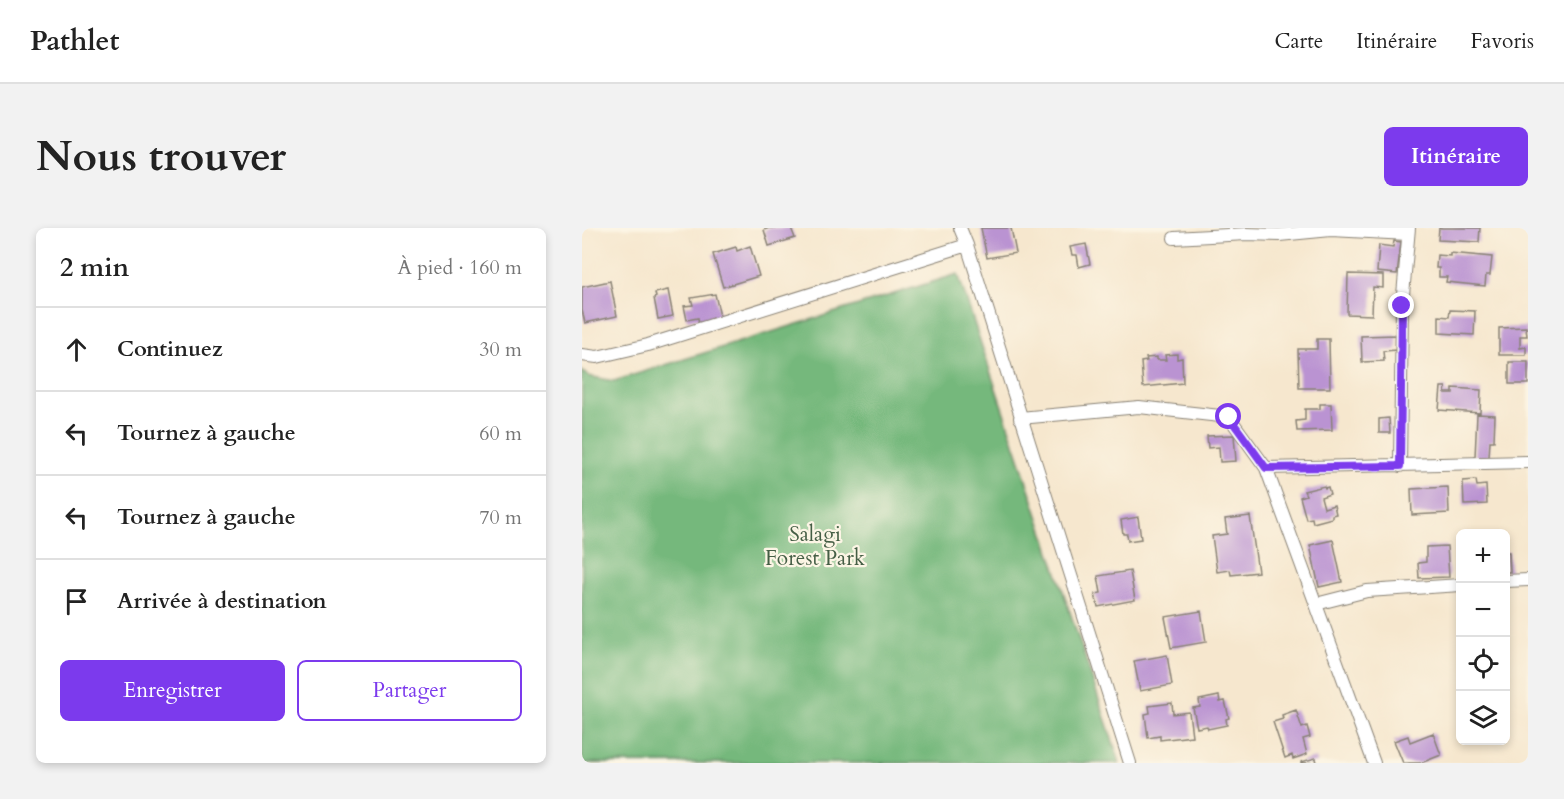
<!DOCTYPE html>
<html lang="fr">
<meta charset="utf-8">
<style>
:root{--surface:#fff;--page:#f2f2f2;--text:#222;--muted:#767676;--line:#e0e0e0;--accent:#7c3aed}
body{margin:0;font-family:Cardo,serif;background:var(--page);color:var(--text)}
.controls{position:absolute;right:18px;bottom:18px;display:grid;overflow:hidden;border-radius:9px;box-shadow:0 3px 9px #0003}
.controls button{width:54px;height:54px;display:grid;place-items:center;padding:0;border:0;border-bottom:2px solid var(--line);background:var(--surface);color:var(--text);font:30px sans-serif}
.stop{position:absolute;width:18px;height:18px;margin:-14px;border:4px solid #7c3aed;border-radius:50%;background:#fff}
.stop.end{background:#7c3aed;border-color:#fff;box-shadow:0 2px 6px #0008}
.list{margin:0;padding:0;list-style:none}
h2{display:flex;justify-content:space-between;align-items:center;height:78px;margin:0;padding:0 24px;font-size:26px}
h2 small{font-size:20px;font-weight:400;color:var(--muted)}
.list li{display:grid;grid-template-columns:39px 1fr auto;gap:18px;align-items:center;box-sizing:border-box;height:84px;padding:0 24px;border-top:2px solid var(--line)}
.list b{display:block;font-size:22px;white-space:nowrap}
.list em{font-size:20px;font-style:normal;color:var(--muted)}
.actions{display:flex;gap:12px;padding:18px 24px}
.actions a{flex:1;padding:14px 0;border:2px solid var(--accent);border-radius:9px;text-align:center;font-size:21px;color:var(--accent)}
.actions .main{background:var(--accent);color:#fff}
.icon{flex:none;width:33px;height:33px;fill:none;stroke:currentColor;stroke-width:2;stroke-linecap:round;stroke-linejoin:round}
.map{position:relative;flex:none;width:946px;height:535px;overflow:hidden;border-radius:9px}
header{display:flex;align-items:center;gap:36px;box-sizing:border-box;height:84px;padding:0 30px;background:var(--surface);border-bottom:2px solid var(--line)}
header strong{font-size:28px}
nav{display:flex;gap:33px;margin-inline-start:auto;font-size:21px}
.intro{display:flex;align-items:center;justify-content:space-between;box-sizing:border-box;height:144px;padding:0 36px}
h1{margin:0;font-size:42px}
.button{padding:15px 27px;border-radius:9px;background:var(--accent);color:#fff;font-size:21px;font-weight:700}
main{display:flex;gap:36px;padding:0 36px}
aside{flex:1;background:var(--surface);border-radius:9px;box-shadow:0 3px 9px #0003}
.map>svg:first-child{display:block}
</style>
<header>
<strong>Pathlet</strong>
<nav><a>Carte</a><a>Itinéraire</a><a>Favoris</a></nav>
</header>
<div class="intro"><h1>Nous trouver</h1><a class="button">Itinéraire</a></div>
<main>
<aside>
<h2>2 min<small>À pied · 160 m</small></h2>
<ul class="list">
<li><svg class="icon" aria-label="ahead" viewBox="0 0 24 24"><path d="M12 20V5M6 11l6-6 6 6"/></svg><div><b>Continuez</b></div><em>30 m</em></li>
<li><svg class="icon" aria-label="left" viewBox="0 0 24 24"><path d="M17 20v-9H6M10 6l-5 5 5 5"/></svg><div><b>Tournez à gauche</b></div><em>60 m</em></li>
<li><svg class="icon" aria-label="left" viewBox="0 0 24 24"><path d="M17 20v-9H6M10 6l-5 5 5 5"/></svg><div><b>Tournez à gauche</b></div><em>70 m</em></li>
<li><svg class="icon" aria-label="arrive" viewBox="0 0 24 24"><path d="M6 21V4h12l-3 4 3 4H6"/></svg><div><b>Arrivée à destination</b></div></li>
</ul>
<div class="actions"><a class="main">Enregistrer</a><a>Partager</a></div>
</aside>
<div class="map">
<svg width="946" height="535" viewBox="0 0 946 535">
<rect width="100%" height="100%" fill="#fcf5e5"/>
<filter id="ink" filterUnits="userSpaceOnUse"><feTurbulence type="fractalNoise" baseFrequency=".0167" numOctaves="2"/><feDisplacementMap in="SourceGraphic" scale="12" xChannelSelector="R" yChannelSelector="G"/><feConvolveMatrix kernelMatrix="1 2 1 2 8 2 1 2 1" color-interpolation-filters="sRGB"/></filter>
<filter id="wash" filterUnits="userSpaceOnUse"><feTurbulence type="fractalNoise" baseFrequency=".008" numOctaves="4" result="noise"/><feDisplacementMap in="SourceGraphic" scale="24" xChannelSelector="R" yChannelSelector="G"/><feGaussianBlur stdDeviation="1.35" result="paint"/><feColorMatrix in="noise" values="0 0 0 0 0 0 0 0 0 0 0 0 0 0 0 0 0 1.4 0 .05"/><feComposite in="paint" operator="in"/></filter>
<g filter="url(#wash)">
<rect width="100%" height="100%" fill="#f6e7ce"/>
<path fill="#74b87c" stroke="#486a4c" stroke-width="1.5" d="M376 46 538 535H0V143L6 148 32 153Z"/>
<g id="blocks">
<path fill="#ba93d2" d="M187 0H209L213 10 187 18 182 2Z
M399 0H429L434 25 405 30Z
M857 0H898L897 14 856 12Z
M812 13 819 14 815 46 795 44 797 17 811 19Z
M504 16 508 36 497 39 495 27H490L488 19Z
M168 18 177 48 141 59 131 26 154 19 155 23Z
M868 25 910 29 908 47H904L903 58 864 54 865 49H857V40H854L855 27 868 28Z
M766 46 801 47V60L791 59 790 87 765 86Z
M28 53 35 88 3 95 0 82V59Z
M86 62 91 88 76 91 72 70 74 69 73 65Z
M133 66 139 93 117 97 116 90 105 92 102 78 111 77 109 70Z
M868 82 893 83 892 107 857 105V88L867 89Z
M944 99 945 108H938V120L944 119V127H917V100Z
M815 107V122L801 123 802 133 780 134 779 108Z
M735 111H747L748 160H717L716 121H735Z
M595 126V131L600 130 601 155 561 159 559 134 565 133 564 130 575 129V132H584L583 127Z
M927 134H946V156H927Z
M859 159H864L863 165H871V160L899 162 898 185 857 182Z
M738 176H749L750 202 715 203 714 193 723 192V181H738Z
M895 186 913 187 912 213H908L907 229H893Z
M807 190 808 205H797V191Z
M652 207 654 233 638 234 637 219 626 220 625 208Z
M894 252 895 258 904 257 905 276 882 277 881 253Z
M742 258 743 260 746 259 748 266 739 269 742 280 752 277 754 286 750 287V290L731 295 730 290 724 291 718 269 724 267 722 263Z
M866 259 867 285 830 287 829 261Z
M668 288 676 344 649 347 648 342 635 344 630 308 645 306 643 291Z
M556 289 559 311 546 313 545 306H541L539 292Z
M751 312 760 354 737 359 728 317Z
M865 318 867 349 837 350 836 335 844 334V319Z
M924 324H927L928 344H924Z
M548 343 553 372 516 379 513 366 519 365 516 348Z
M619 383 624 414 589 420 583 389Z
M585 427 590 457 558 463 552 433Z
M637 468 638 474 643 473 647 490 644 491 645 497 626 501 625 498 615 500 611 480 618 479 617 472Z
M590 475 591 486 607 484 610 508 578 512V508L566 510 563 486 568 485 567 478Z
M714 482 720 500 725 498 728 509 721 511 725 526 711 531 710 527 703 530 691 494 701 491 700 487Z
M851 505 859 527 839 535H821L812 513 826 508 828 514Z
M734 530 735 535H719V534Z"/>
</g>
</g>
<g filter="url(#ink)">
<use href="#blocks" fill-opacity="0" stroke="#898275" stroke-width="1.5"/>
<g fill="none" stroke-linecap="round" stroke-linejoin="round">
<defs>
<path id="street" d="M378 0 385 17 548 535
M592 10 664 6 697 7 749 2 826 6
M0 127 15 129 66 117 385 17
M438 190 557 179 647 189 684 240 792 535
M818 238 820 78 827 0
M684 240 946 234
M924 353 946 352
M734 376 785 363 879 357"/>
</defs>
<use href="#street" stroke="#898275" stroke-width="14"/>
<use href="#street" stroke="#fff" stroke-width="12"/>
</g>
</g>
<g fill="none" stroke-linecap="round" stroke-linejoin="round" filter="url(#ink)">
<path stroke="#7c3aed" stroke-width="8" d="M647 189 684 240 818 238 820 78"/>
</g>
<g text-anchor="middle" stroke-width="4.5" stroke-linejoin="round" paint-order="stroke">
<g font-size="21" fill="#455e45" stroke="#fcf5e5">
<text x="233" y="313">Salagi<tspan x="233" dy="24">Forest Park</tspan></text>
</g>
</g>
</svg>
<div class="controls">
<button>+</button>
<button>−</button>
<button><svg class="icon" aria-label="locate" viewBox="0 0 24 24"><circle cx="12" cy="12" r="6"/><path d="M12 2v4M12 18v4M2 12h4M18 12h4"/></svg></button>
<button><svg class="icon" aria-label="layers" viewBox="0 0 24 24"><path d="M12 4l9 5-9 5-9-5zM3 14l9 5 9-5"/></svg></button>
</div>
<div class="stop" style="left:647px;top:189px"></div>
<div class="stop end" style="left:820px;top:78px"></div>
</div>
</main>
